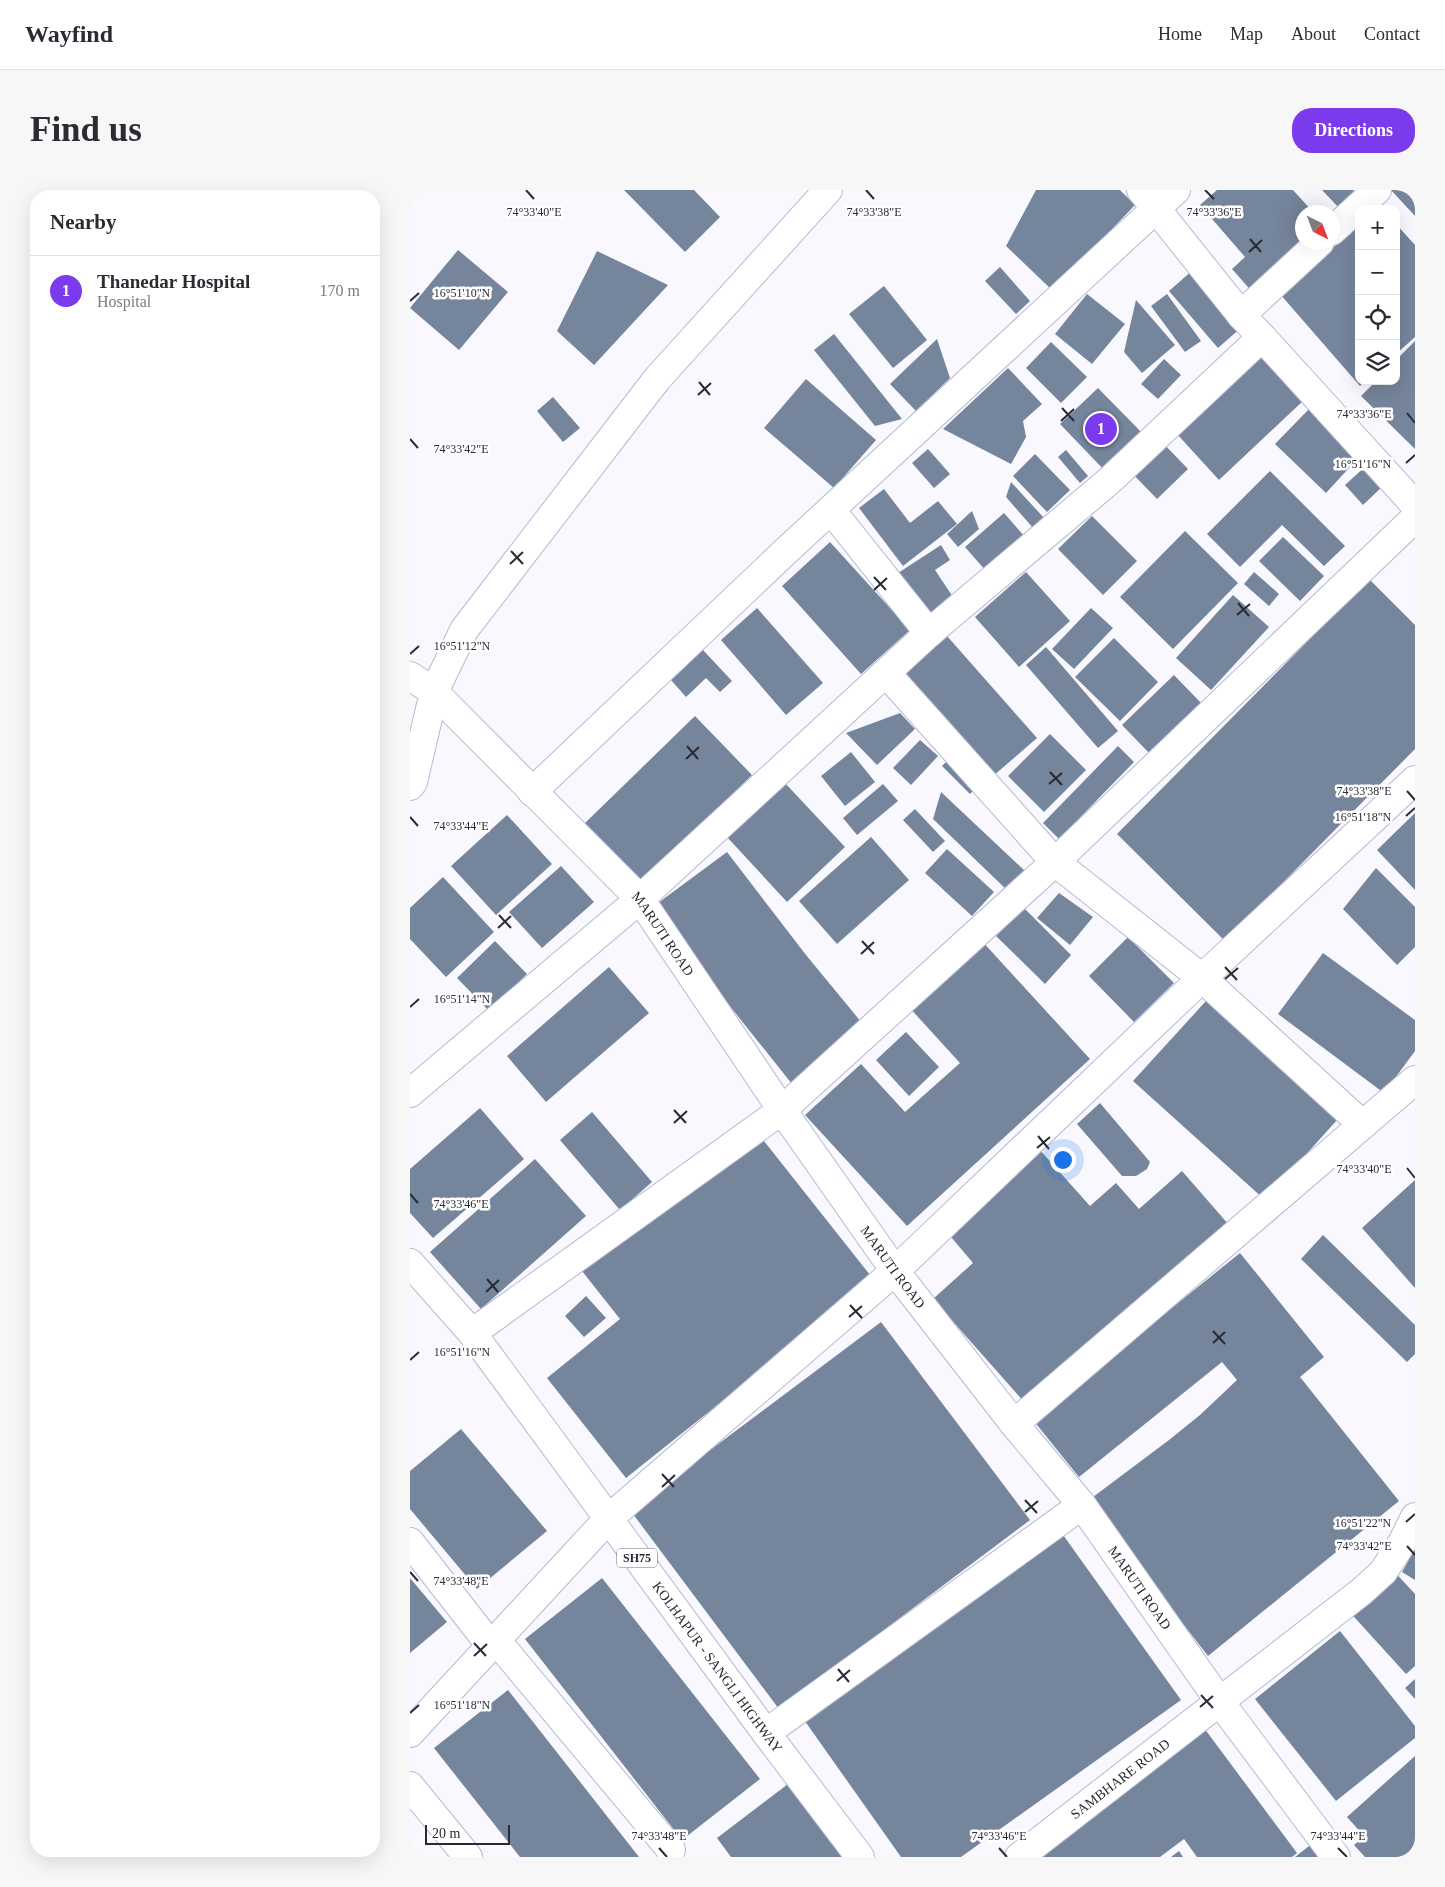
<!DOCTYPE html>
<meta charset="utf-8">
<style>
:root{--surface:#fff;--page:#f7f7f7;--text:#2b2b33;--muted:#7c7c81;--line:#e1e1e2;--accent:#7c3aed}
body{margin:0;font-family:Georgia,serif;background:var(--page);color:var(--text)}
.controls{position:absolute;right:15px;top:15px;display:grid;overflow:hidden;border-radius:10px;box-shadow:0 5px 20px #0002}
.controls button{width:45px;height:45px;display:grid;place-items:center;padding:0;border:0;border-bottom:1px solid var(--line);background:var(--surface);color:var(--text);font:25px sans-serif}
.compass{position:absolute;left:885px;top:15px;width:45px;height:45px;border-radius:50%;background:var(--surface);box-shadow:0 5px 20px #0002;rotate:138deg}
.scale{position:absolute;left:15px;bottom:12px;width:85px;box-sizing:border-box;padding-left:5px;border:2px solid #292a34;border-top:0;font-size:14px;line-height:18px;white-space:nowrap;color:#292a34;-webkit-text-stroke:4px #fff;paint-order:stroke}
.you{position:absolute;left:652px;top:969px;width:18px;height:18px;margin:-12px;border:4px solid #fff;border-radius:50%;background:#1a73e8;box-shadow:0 0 0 8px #1a73e833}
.badge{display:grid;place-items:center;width:32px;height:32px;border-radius:50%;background:var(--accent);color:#fff;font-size:16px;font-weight:700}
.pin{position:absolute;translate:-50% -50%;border:2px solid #fff;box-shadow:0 1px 5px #0006}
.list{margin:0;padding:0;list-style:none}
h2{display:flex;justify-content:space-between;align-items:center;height:65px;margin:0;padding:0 20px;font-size:21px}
h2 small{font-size:16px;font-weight:400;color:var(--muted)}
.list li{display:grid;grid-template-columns:32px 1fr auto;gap:15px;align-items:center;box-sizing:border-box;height:70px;padding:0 20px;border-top:1px solid var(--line)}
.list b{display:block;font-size:19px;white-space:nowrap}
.list p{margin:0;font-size:16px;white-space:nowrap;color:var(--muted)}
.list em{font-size:16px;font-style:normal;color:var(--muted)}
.icon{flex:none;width:28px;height:28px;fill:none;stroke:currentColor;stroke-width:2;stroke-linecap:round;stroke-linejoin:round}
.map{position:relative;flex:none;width:1005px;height:1667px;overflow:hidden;border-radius:20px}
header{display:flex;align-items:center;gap:30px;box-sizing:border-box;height:70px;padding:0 25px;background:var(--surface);border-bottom:1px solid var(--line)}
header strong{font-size:24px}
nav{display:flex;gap:28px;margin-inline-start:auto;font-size:18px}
.intro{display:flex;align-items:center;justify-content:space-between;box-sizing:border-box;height:120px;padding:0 30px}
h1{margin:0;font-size:35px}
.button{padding:12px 22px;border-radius:20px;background:var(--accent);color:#fff;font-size:18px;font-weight:700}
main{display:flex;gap:30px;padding:0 30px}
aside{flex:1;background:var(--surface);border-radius:20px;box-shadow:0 5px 20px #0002}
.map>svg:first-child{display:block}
</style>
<header>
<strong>Wayfind</strong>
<nav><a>Home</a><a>Map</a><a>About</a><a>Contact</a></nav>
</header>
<div class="intro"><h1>Find us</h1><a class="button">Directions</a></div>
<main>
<aside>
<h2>Nearby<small></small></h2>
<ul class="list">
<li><span class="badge">1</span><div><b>Thanedar Hospital</b><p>Hospital</p></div><em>170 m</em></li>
</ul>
</aside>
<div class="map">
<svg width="1005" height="1667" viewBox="0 0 1005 1667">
<rect width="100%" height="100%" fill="#f8f8fe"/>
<path fill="#75859b" d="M214 0H284L310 27 275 62Z
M626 0H710L725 15 643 101 596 56Z
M807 0H883L903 22H892V52L845 105 822 79 835 67 790 15Z
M912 0H943L947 4 930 19Z
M981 0H1005V26Z
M986 34 1005 55V147L986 164Z
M949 35V191H955L950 196 870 104Z
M48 60 98 102 49 160 0 118Z
M187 61 258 95 184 175 147 141Z
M590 77 620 111 606 124 575 91Z
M784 79 833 136 808 158 759 101Z
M474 96 517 150 483 178 439 124Z
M677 104 715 134 682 174 645 144Z
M757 104 791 151 775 162 741 116Z
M726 110 765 155 732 183 714 162Z
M424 144 492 229 465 236 404 160Z
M527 149 540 188 506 221 480 194Z
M1005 151V259L951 206 966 191H986V170Z
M641 152 677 187 651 213 616 178Z
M851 164 894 210 809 290 766 243Z
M754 169 771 185 748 209 731 194Z
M598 178 632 214 613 231 616 247 601 274 533 239Z
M396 189 466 250 424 298 354 238Z
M688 198 736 247 698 284 650 234Z
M143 207 170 238 153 252 127 221Z
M900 218 950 266 916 303 865 254Z
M751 251 778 279 747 309 720 281Z
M518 259 540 284 524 298 502 273Z
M656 260 678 286 670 293 648 267Z
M625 264 660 300 637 322 603 286Z
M957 275 975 294 953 315 935 295Z
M860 281 935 356 914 376 872 335 830 377 797 344Z
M601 292 635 329 624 339 596 307Z
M474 299 500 333 528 311 547 334 493 376 449 318Z
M562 321 569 339 548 357 537 344Z
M594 323 615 347 576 381 555 357Z
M682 326 727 371 693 405 648 359Z
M775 341 828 393 763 459 710 407Z
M873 347 914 386 890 411 849 371Z
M420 352 500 440 451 484 372 396Z
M531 355 540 370 525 380 547 413 516 433 485 385Z
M616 382 660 431 609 477 565 427Z
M844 382 869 404 859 416 834 394Z
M959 389 1005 435V559L815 751 707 644Z
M823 405 859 437 801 500 766 468Z
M347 418 413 493 376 525 311 450Z
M681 418 703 438 664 479 642 459Z
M537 446 627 548 582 587 493 485Z
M704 448 748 492 710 531 665 487Z
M636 457 708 541 688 558 616 475Z
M293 460 322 491 310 502 296 488 276 507 261 490Z
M764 485 793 515 741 565 712 535Z
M490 523 505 539 467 575 436 543Z
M285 526 342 585 230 694 173 635Z
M640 544 676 580 634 622 598 586Z
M510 550 528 566 501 595 483 578Z
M708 556 724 572 649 649 633 633Z
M441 562 465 592 435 616 411 586Z
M540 568 568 596 560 604 532 576Z
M375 593 435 657 377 712 317 647Z
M473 594 488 611 447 645 433 628Z
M531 602 615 681 597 700 523 629Z
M505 619 535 651 523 662 493 630Z
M1005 623V700L967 660Z
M97 625 142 674 86 725 41 676Z
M461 647 499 690 427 754 389 711Z
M537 659 584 702 562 726 515 683Z
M317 662 396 765 452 833 382 894 323 820 244 716Z
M151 676 184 712 132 758 99 722Z
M966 678 1005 717V757L987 775 933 719Z
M33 687 84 742 36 787 0 749V718Z
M649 703 683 727 660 755 627 728Z
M614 718 661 765 635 794 586 746Z
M718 747 764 793 724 832 679 786Z
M571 750 680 869 497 1036 395 925 451 874 495 922 550 873 498 816Z
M85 751 117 784 79 821 47 788Z
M913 763 1005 830V861L974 903 868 824Z
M199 777 239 823 136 912 97 866Z
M796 811 927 930 855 1010 723 891Z
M496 842 529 877 499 906 466 870Z
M690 913 740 972 737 979 726 986H712L667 934Z
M70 918 114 969 23 1048 0 1023V979Z
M182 922 242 992 210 1020 150 950Z
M346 941 464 1090 216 1288 137 1188 210 1129 172 1081Z
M629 959 680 1016 706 993 729 1019 772 981 819 1035 616 1214 523 1109 563 1073 536 1041Z
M125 969 176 1026 71 1119 20 1062Z
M1005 990V1098L952 1038Z
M913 1045 1005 1135V1164L997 1172 891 1069Z
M830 1063 914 1167 890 1187 989 1311 798 1466 702 1342 675 1313 759 1250 790 1225 827 1190 812 1172 669 1287 623 1230Z
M176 1106 196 1128 174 1147 155 1126Z
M471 1132 620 1330 369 1519 220 1320Z
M51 1239 137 1341 67 1399 0 1319V1281Z
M651 1342 771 1510 551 1667H491L392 1527Z
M1005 1359V1390L992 1382Z
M980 1377 1005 1404V1476L996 1484 936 1418Z
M0 1388 37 1432 0 1463Z
M192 1388 350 1589 272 1650 115 1449Z
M930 1441 1005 1536V1548L926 1611 845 1509Z
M1005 1489V1509L995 1498Z
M98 1500 229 1667H110L24 1558Z
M794 1538 887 1663 882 1667H787L774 1649 750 1667H621Z
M1005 1566V1667H955L944 1655 954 1646 937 1627Z
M378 1594 432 1667H321L307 1648Z
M903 1653 913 1667H885Z
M769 1661 773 1667H761Z"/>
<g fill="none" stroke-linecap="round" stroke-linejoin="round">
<defs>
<g id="minor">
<path d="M731 0 831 125 852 147"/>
<path d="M922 41 967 0"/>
<path d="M831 125 910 52"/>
<path d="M421 320 519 443"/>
<path d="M476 483 645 672 1005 328"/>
<path d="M122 602 377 360 766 0"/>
<path d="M0 903 230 709 519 443 699 291 852 147 1005 315"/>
<path d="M62 1143 372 920 645 672 792 788 953 935"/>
<path d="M604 1234 1005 890"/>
<path d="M0 1352 81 1456"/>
<path d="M86 1450 261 1660"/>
<path d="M0 1543 198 1329 485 1081 792 788 1005 590"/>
<path d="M356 1543 672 1315"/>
<path id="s1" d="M609 1667 951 1402 973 1382 992 1353 1005 1327"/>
</g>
<g id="tertiary">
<path id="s2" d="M418 0 247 189 54 440 24 502 230 709 372 920 485 1081 604 1234 672 1315 810 1512 926 1667"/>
</g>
<g id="primary">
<path d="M0 486 24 502 3 592 0 596"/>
<path id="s3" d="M0 1073 62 1143 356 1543 450 1667"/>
<path d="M0 1596 58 1667"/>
</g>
</defs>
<use href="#minor" stroke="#b6b9d3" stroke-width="30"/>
<use href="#tertiary" stroke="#b6b9d3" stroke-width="30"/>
<use href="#primary" stroke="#b6b9d3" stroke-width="30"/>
<use href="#minor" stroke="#fff" stroke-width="28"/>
<use href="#tertiary" stroke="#fff" stroke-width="28"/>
<use href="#primary" stroke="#fff" stroke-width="28"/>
</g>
<path fill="none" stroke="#292a34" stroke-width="2" d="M116 0 124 9M456 0 464 9M795 0 804 9M840 49 851 62M839 62 852 50M0 111 9 103M289 192 300 205M288 205 301 193M652 218 664 231M997 223 1005 233M651 231 664 219M0 249 8 258M996 273 1005 265M101 361 113 374M100 374 113 362M464 387 476 400M464 400 477 388M828 413 839 426M827 425 840 414M0 464 9 456M277 556 288 569M276 569 289 557M640 582 652 595M639 594 652 583M997 601 1005 610M996 626 1005 618M0 627 8 636M89 725 101 738M88 738 101 726M452 751 464 764M451 764 464 752M815 777 827 790M815 789 828 778M0 817 9 809M264 920 276 933M264 933 277 921M628 946 639 959M627 958 640 947M997 978 1005 988M0 1004 8 1013M77 1089 88 1102M76 1102 89 1090M440 1115 452 1128M439 1127 452 1116M803 1141 815 1154M803 1153 815 1142M0 1170 9 1162M252 1284 264 1297M252 1297 265 1285M615 1310 627 1323M615 1322 628 1311M996 1332 1005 1324M997 1356 1005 1365M0 1382 8 1391M64 1453 76 1466M64 1466 77 1454M428 1479 439 1492M427 1491 440 1480M791 1505 803 1518M790 1517 803 1506M0 1523 9 1515M249 1658 257 1667M589 1658 597 1667M928 1658 937 1667"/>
<g text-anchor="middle" stroke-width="5" stroke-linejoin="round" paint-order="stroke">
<rect fill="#fff" stroke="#696a71" stroke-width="1" x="207" y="1358.5" width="40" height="19" rx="4"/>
<g font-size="12" font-weight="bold" fill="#292a34">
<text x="227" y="1372">SH75</text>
</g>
<g font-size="14" fill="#292a34" stroke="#fff">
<text dy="5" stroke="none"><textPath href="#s2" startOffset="974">MARUTI ROAD</textPath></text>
<text dy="5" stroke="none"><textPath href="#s2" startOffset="1379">MARUTI ROAD</textPath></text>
<text dy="5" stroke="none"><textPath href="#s2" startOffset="1784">MARUTI ROAD</textPath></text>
<text dy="5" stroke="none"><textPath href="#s3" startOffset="508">KOLHAPUR - SANGLI HIGHWAY</textPath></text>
<text dy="5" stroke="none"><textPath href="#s1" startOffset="128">SAMBHARE ROAD</textPath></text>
</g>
</g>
<g font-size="12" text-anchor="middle" fill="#292a34" stroke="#fff" stroke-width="5" stroke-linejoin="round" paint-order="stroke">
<text x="124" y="26">74°33'40"E</text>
<text x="464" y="26">74°33'38"E</text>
<text x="804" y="26">74°33'36"E</text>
<text x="52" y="107">16°51'10"N</text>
<text x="954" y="228">74°33'36"E</text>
<text x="51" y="263">74°33'42"E</text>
<text x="953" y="278">16°51'16"N</text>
<text x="52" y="460">16°51'12"N</text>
<text x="954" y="605">74°33'38"E</text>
<text x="953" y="631">16°51'18"N</text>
<text x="51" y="640">74°33'44"E</text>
<text x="52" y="813">16°51'14"N</text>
<text x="954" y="983">74°33'40"E</text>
<text x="51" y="1018">74°33'46"E</text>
<text x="52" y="1166">16°51'16"N</text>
<text x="953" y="1337">16°51'22"N</text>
<text x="954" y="1360">74°33'42"E</text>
<text x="51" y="1395">74°33'48"E</text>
<text x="52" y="1519">16°51'18"N</text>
<text x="249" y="1650">74°33'48"E</text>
<text x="589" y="1650">74°33'46"E</text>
<text x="928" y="1650">74°33'44"E</text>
</g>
</svg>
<div class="controls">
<button>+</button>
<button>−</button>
<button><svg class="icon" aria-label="locate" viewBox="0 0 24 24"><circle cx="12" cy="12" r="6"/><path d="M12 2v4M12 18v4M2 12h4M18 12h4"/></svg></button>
<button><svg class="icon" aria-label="layers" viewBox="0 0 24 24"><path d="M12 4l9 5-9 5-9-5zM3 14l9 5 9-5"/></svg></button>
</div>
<svg class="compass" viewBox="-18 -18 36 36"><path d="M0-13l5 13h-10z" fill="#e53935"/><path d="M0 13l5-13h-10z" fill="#7c7c81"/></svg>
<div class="scale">20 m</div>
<div class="you"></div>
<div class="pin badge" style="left:691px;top:239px">1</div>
</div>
</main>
